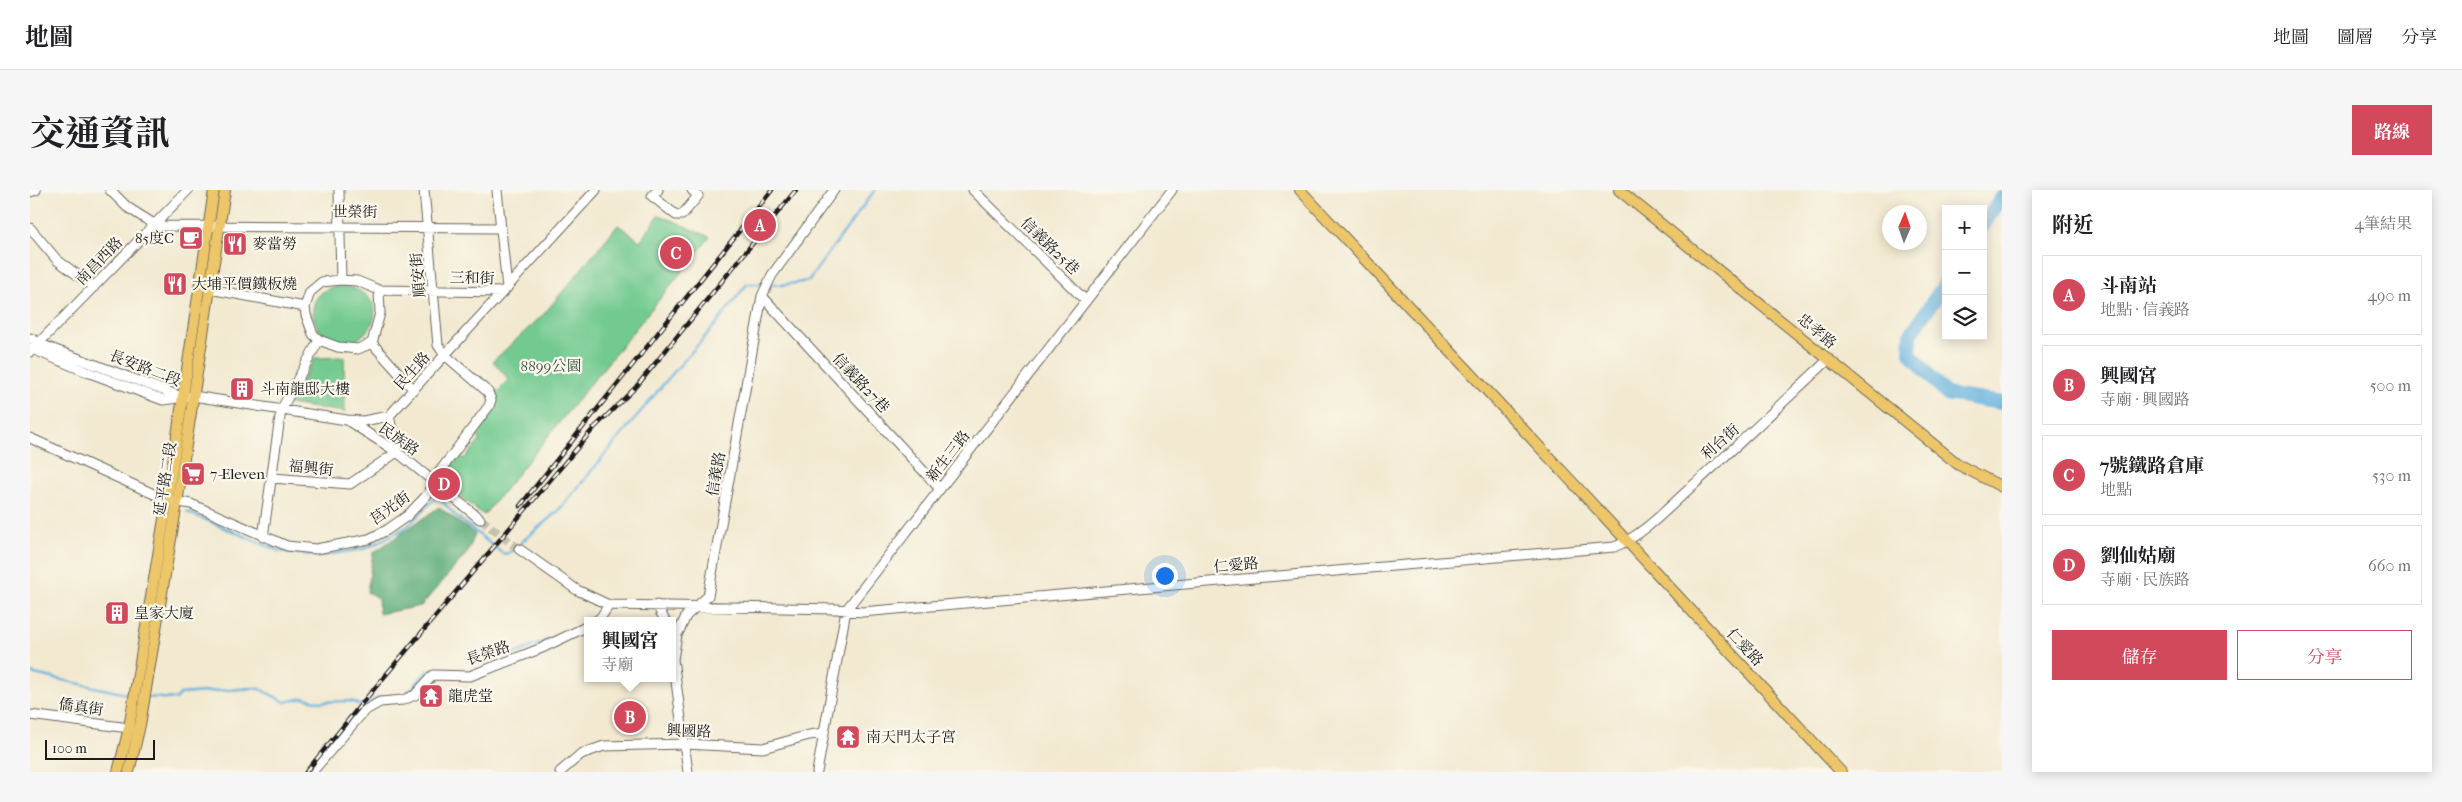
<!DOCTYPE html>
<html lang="zh-TW">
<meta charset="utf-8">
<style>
:root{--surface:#fff;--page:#f6f6f6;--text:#202124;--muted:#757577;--line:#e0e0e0;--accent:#d1495b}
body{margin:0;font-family:"IM FELL French Canon","Noto Serif TC",serif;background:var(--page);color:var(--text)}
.controls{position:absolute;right:15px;top:15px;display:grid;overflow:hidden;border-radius:0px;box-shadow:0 2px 12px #0003}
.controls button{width:45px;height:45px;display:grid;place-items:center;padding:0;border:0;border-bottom:1px solid var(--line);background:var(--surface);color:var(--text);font:25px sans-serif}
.compass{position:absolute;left:1852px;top:15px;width:45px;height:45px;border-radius:50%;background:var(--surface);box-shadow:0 2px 12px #0003;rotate:2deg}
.scale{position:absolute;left:15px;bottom:12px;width:110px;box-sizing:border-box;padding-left:5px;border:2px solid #1c1c1c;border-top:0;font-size:14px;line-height:18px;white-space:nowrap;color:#1c1c1c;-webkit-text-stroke:4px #fbf7ec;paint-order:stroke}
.you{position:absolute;left:1134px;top:385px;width:18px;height:18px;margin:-12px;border:4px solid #fff;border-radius:50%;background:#1a73e8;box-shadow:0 0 0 8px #1a73e833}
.badge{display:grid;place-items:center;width:32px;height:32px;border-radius:50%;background:var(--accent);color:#fff;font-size:16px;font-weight:700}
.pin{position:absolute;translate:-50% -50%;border:2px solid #fff;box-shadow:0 1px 5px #0006}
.popup{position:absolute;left:554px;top:427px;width:92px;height:65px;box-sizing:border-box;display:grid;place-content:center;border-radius:0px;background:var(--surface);filter:drop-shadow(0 1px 4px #0005);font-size:16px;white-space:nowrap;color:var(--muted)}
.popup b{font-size:19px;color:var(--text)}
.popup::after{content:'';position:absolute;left:50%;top:100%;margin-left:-10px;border:10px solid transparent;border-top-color:var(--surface)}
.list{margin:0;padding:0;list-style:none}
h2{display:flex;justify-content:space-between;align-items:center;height:65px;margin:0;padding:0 20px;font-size:21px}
h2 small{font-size:16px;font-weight:400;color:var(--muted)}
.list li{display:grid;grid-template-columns:32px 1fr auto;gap:15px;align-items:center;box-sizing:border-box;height:80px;margin:0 10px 10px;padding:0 10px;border:1px solid var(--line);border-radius:0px}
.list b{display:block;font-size:19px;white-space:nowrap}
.list p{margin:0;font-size:16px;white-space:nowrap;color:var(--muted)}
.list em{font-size:16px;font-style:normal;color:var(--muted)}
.actions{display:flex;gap:10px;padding:15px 20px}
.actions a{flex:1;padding:11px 0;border:1px solid var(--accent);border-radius:0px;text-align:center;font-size:18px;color:var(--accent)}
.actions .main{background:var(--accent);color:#fff}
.icon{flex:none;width:28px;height:28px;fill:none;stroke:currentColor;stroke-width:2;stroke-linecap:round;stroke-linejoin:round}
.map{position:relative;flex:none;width:1972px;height:582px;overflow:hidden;border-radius:0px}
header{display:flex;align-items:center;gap:30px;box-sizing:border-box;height:70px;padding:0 25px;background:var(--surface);border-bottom:1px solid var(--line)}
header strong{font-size:24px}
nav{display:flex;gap:28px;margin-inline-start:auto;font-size:18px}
.intro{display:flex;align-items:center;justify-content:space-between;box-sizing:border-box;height:120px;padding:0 30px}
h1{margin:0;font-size:35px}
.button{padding:12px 22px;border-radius:0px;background:var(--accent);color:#fff;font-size:18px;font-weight:700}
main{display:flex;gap:30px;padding:0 30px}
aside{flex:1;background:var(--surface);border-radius:0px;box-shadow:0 2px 12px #0003}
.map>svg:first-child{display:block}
</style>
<header>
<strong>地圖</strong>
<nav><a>地圖</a><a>圖層</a><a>分享</a></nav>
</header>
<div class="intro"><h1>交通資訊</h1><a class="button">路線</a></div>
<main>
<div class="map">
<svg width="1972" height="582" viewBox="0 0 1972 582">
<rect width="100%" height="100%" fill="#fbf7ec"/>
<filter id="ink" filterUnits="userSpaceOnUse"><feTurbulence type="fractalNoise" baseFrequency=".02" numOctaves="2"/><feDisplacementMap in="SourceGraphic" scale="10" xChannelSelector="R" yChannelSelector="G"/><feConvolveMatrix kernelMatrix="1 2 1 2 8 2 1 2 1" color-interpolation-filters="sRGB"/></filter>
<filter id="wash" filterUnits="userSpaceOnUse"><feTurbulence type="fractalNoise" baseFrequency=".0096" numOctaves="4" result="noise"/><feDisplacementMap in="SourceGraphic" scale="20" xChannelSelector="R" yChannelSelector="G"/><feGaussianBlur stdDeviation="1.12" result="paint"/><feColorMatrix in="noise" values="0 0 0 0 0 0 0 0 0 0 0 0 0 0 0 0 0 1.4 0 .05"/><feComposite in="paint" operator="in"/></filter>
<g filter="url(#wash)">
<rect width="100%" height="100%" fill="#f2e9d0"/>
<path fill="#73ca90" stroke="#487356" d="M629 25 680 47 454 325 408 290 429 264 434 269 450 251 445 243 458 228 465 204 479 190 463 171 514 124 588 35 610 51Z
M310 96C338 97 358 121 334 144 297 179 254 103 310 96Z
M314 167 315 222 258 214 285 168Z"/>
<path fill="#5eae7a" stroke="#3d654b" d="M409 317 445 344 438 362 391 416 349 424 348 408 337 402 343 363Z"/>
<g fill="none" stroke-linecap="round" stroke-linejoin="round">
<path stroke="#67b2df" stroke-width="2.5" d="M740 94 752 95 778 91 845 0
M157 322 249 361 290 366 333 359 349 352 378 336 407 306 426 326 473 364 479 363 529 320 637 190 687 133 717 94H735
M480 466 533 443
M436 482 447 479
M0 483 101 505
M376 504 397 481 428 482
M116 507 146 509 150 504 223 498 230 499 255 512 274 508 291 512 321 511 332 516 350 507 355 508"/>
<path stroke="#67b2df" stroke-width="14" d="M1953 36 1972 7
M1916 92 1881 144 1880 163 1916 204 1972 213"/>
</g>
</g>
<g filter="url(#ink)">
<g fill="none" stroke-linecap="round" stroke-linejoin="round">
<path stroke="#c7c0ac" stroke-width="9" stroke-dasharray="9 4.5" stroke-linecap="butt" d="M450 329 489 359"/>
<defs>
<path id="minor" d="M80 0 97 17 127 36 471 38
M309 0 311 90
M467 0 477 98
M628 0 622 6 646 25H652L668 6 662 0
M943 0 1056 111
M0 2 6 0
M0 38 27 70 64 97
M180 99 275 117
M349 100 350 123 342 153 328 159 308 157 289 150 283 144 276 125 275 117 280 102 292 92 311 90 327 91 349 100 474 102
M732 106 910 299
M0 148 20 158 152 207
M342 153 384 200
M0 158 52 180 133 210 163 206 317 230 333 231 359 226 566 0
M0 162 158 0
M320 232 367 262 450 329
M0 248 137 310 161 314 257 356 286 359 339 349 357 340 377 326 399 303 410 281 459 216 461 210 458 202 415 165 408 155 394 0
M242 288 320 294 367 262 359 226
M233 347 251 220 289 150
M489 359 547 400 579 415 807 419 832 422 1584 357C1612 346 1636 320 1659 299 1706 257 1752 213 1798 170
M627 415 635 431
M566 431 571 427 579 415
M0 525 99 538
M282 582 334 521 350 512 373 510 385 505 403 485 440 486 512 458 558 436
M530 582 551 564 574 556 655 554 733 558 779 545 794 543
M658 582 643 469 647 445 652 435 656 426 678 406 732 106 742 85 804 0
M787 582 816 420 1142 0"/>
<path id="major" d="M1270 0C1451 194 1631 387 1811 582
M1589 0 1929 275 1972 297
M88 582 99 538 139 299 184 0
M99 582 110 535 149 301 195 0"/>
</defs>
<use href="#minor" stroke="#67645b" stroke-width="11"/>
<use href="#major" stroke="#67645b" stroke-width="12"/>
<use href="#minor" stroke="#fff" stroke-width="9"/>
<use href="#major" stroke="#ecc669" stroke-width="10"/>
<defs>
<path id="rail" d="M490 316 742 0
M276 582 333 512 564 238 606 197 766 0"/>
</defs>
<use href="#rail" stroke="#1c1c1c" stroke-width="4.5"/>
<use href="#rail" stroke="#fbf7ec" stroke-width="2.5" stroke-dasharray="8" stroke-linecap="butt"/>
</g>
</g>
<defs>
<symbol id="cafe-square" viewBox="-11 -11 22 22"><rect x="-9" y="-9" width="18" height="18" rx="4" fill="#d1495b" stroke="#fbf7ec"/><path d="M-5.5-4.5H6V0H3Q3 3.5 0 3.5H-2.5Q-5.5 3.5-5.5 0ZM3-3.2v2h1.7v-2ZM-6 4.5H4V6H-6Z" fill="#fff"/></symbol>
<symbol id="restaurant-square" viewBox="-11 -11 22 22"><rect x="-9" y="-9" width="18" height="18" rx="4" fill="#d1495b" stroke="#fbf7ec"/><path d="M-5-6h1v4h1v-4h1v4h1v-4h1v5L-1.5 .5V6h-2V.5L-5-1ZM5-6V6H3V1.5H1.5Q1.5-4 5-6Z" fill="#fff"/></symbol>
<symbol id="building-square" viewBox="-11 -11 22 22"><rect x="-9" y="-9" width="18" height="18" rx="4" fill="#d1495b" stroke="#fbf7ec"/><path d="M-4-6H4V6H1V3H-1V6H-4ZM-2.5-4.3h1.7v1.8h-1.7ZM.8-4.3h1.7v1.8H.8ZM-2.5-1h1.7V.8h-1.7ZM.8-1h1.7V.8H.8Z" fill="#fff"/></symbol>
<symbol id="supermarket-square" viewBox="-11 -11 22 22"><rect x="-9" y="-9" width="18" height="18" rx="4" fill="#d1495b" stroke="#fbf7ec"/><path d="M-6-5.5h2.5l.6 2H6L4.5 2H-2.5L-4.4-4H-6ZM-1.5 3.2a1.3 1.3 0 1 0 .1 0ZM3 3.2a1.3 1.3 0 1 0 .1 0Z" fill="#fff"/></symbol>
<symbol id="temple-square" viewBox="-11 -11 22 22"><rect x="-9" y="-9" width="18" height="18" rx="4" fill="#d1495b" stroke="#fbf7ec"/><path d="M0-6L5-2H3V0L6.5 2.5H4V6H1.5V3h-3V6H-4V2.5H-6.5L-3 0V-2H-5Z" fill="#fff"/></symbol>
</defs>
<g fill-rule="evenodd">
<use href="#cafe-square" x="147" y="34" width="28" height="28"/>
<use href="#restaurant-square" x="191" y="40" width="28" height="28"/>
<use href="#restaurant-square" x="131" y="80" width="28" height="28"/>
<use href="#building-square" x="198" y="185" width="28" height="28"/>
<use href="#supermarket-square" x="149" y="270" width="28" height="28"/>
<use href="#building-square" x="73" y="409" width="28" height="28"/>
<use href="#temple-square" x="387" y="492" width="28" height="28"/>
<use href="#temple-square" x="804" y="533" width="28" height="28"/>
</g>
<g text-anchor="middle" stroke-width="4.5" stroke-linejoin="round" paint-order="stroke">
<g font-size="15" fill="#1c1c1c" stroke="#fbf7ec">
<text x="325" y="27">世榮街</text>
<text transform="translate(1020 56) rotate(44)" y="5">信義路25巷</text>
<text transform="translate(69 71) rotate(-46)" y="5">南昌西路</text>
<text transform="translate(388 85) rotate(-95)" y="5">順安街</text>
<text transform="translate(442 88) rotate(1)" y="5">三和街</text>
<text transform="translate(1787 141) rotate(40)" y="5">忠孝路</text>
<text transform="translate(115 178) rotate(21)" y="5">長安路二段</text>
<text transform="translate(382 181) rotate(-48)" y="5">民生路</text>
<text transform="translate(831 193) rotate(47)" y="5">信義路27巷</text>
<text transform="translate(369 249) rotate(35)" y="5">民族路</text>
<text transform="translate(1690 252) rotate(-42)" y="5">利台街</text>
<text transform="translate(918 266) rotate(-52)" y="5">新生三路</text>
<text transform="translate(281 278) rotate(6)" y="5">福興街</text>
<text transform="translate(686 284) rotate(-80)" y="5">信義路</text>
<text transform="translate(135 289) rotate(-81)" y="5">延平路二段</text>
<text transform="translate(360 318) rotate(-36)" y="5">莒光街</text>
<text transform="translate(1206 375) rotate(-5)" y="5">仁愛路</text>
<text transform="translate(1715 457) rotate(47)" y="5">仁愛路</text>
<text transform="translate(458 463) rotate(-19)" y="5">長榮路</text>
<text transform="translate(51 517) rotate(8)" y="5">僑真街</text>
<text transform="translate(659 541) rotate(2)" y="5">興國路</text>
</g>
<g font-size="15" fill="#1c1c1c" stroke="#fbf7ec" text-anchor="start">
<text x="144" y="53" text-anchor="end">85度C</text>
<text x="222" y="59">麥當勞</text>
<text x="162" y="99">大埔平價鐵板燒</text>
<text x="230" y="204">斗南龍邸大樓</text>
<text x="180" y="289">7-Eleven</text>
<text x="104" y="428">皇家大廈</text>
<text x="418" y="511">龍虎堂</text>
<text x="836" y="552">南天門太子宮</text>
</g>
<g font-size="15" fill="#3a5945" stroke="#fbf7ec">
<text x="521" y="181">8899公園</text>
</g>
</g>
</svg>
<div class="controls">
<button>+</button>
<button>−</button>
<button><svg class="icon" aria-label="layers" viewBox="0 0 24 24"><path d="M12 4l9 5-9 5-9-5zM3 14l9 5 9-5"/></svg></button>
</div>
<svg class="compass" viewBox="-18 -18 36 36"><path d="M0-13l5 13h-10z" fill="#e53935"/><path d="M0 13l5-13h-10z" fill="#757577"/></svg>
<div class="scale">100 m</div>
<div class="you"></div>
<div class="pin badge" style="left:730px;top:35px">A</div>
<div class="pin badge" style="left:600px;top:527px">B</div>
<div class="popup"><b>興國宮</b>寺廟</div>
<div class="pin badge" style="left:646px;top:63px">C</div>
<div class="pin badge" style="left:414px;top:294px">D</div>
</div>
<aside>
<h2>附近<small>4筆結果</small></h2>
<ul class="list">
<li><span class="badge">A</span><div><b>斗南站</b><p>地點 · 信義路</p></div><em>490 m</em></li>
<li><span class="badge">B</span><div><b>興國宮</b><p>寺廟 · 興國路</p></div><em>500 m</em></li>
<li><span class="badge">C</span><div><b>7號鐵路倉庫</b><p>地點</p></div><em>530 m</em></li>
<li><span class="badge">D</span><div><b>劉仙姑廟</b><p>寺廟 · 民族路</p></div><em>660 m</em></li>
</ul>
<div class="actions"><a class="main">儲存</a><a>分享</a></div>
</aside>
</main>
